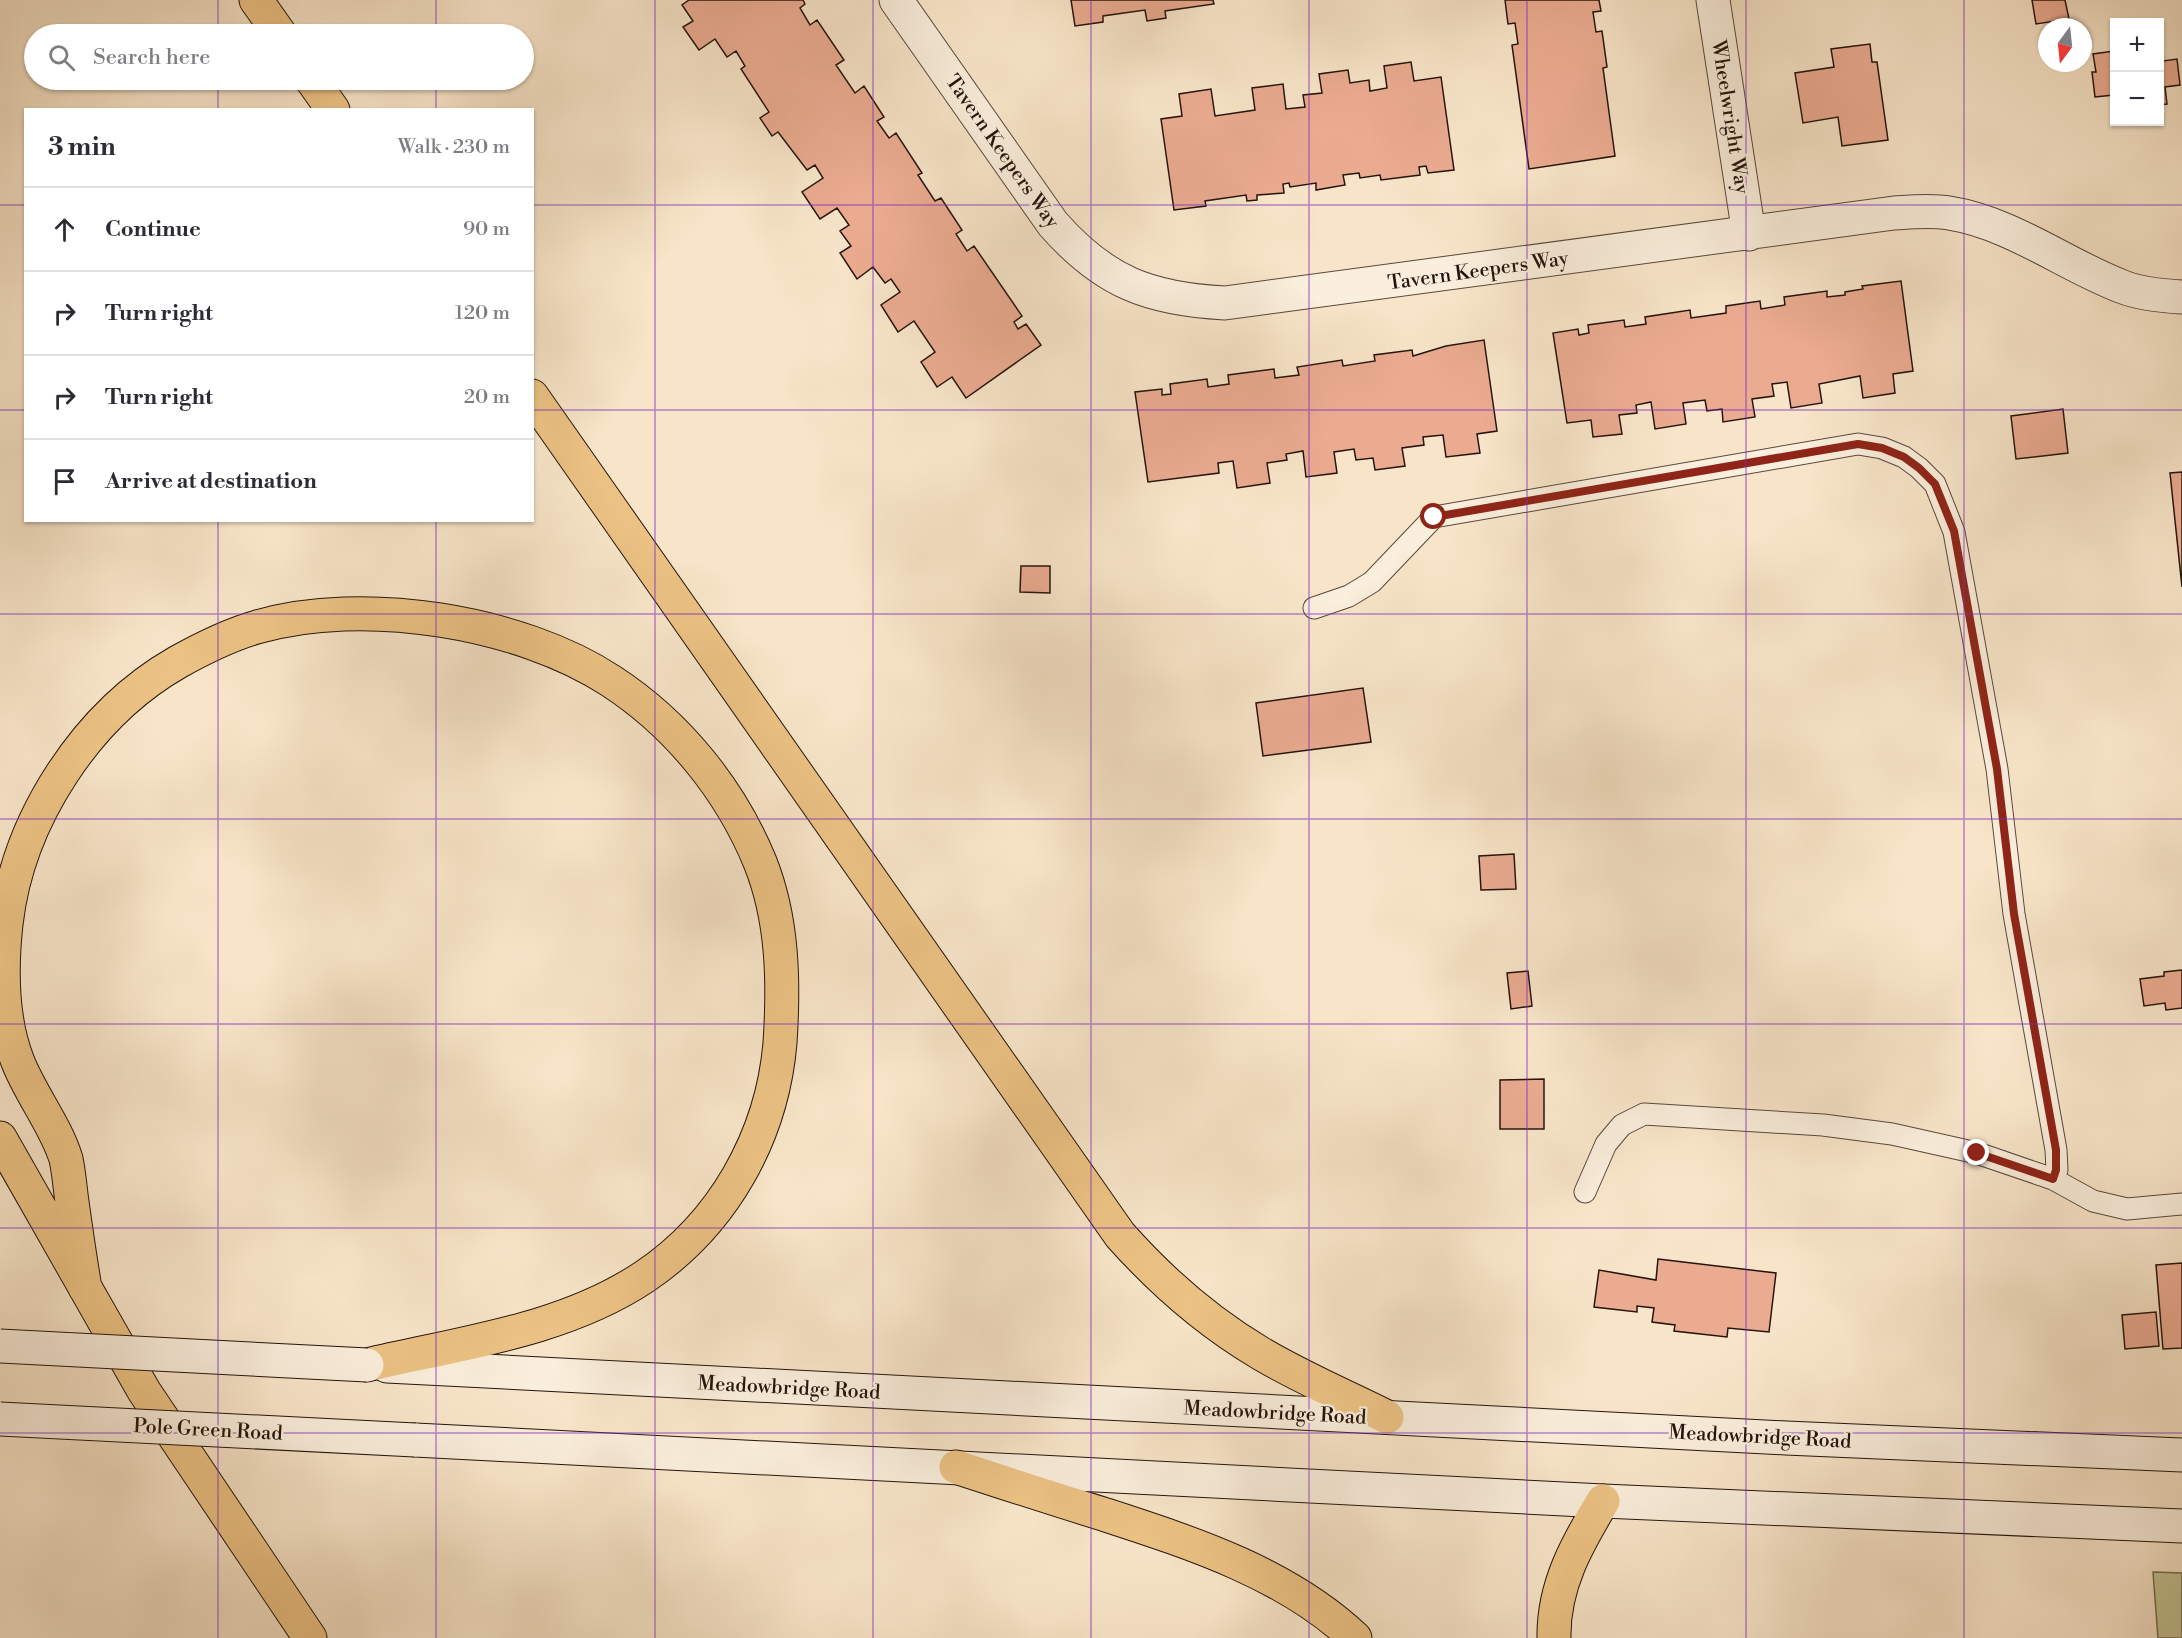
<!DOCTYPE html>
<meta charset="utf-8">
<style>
:root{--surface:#fff;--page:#f7f7f7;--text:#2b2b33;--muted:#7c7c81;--line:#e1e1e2}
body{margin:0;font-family:"Libre Bodoni",serif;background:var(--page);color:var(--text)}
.controls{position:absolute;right:18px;top:18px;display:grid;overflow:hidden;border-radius:0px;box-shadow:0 2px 4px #0004}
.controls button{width:54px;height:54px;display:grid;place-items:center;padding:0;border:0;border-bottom:2px solid var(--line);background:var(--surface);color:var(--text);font:30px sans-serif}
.compass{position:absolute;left:2038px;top:18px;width:54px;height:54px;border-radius:50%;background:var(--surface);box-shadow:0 2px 4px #0004;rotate:195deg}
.stop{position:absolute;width:18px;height:18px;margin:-14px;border:4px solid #8f2418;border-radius:50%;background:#fff}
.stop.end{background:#8f2418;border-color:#fff;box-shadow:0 2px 6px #0008}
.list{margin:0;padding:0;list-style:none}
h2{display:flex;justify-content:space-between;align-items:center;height:78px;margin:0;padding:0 24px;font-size:26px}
h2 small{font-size:20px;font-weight:400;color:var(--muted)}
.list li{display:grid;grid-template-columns:39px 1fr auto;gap:18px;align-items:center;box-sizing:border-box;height:84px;padding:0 24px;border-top:2px solid var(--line)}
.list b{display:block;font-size:22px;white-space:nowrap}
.list em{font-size:20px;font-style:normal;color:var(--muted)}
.icon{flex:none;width:33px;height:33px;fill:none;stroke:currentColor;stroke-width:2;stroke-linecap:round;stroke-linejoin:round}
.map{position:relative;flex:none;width:2182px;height:1638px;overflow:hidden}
.search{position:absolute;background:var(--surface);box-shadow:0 2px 4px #0004;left:24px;top:24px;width:510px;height:66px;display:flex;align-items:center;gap:15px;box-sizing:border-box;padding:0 21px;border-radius:33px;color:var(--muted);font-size:22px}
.panel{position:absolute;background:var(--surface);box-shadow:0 2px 4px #0004;left:24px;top:108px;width:510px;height:414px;border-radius:0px}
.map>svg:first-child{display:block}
</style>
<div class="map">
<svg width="2182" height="1638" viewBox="0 0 2182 1638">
<rect width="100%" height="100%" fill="#f8e5c9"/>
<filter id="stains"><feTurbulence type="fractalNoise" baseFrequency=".00333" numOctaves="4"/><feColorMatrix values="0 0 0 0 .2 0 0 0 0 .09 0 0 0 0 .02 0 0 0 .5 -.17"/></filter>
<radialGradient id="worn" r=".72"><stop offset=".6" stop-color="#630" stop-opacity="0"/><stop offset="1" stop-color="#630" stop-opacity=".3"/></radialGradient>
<path fill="#c2c393" stroke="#736c50" stroke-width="1.5" d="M2153 1572 2182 1573V1638H2158Z"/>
<path fill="#ebab91" stroke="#24140d" stroke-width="1.5" d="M689 0H803L805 4 800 8 810 25 817 20 844 60 836 65 855 93 864 86 884 117 877 121 889 138 896 133 922 173 918 175 935 201 941 198 962 230 956 234 967 251 974 246 1022 316 1014 322 1018 329 1026 324 1041 345 966 398 952 377 937 387 921 362 935 352 914 321 898 332 881 305 900 292 891 279 885 283 873 267 857 279 840 253 851 246 840 231 849 225 837 208 820 219 802 192 823 178 815 165 807 170 778 132 772 136 760 118 769 112 741 69 745 66 736 51 727 57 715 39 699 50 683 27 693 21 682 5Z
M1071 0H1213L1214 4 1165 11 1166 18 1147 21 1145 10 1103 16V22L1075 26Z
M1505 0H1599L1601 11 1593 12 1596 32 1602 31 1607 67 1603 68 1615 156 1529 169 1512 45 1518 44 1515 23 1508 24Z
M2032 0H2065L2069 19 2036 24Z
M1870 44 1872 62H1877L1888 140 1842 146 1838 117 1803 123 1795 73 1834 67 1831 49Z
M2160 44 2163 61 2177 59 2180 85 2165 87 2167 104 2160 105Z
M2114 51V95L2095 97 2092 72H2096L2093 54Z
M1411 62 1414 81 1441 77 1454 170 1428 173 1426 166 1419 167 1420 175 1381 180 1380 175 1360 178 1359 173 1343 175 1345 185 1316 190V183L1290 187 1289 183 1283 184 1284 193 1257 195V200L1247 201 1246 195 1205 201 1206 206 1174 210 1161 119 1182 116 1179 94 1211 89 1215 116 1255 110 1252 88 1283 84 1286 109 1305 107 1303 95 1322 93 1319 74 1348 70 1350 83 1369 80 1370 91 1387 88 1384 66Z
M1901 281 1913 371 1893 374 1895 393 1863 398 1860 376 1819 384 1822 403 1791 408 1787 382 1772 384 1774 396 1752 399 1755 417 1723 422 1722 409 1707 411 1705 400 1683 403 1686 424 1655 429 1651 402 1636 405 1637 413 1619 415 1622 434 1593 437 1591 420 1567 423 1553 333 1578 329 1579 335 1589 333 1588 325 1624 320 1625 327 1646 324 1645 317 1690 310 1691 318 1726 313V306L1760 301 1761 309 1785 305 1784 297 1827 291V297L1845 295V292L1863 289 1862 286Z
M1484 340 1497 431 1477 434 1480 453 1446 457 1443 435 1423 437 1424 445 1402 448 1405 466 1375 470 1373 458 1356 460 1354 449 1334 452 1337 473 1306 477 1303 451 1286 454 1287 460 1267 463 1270 483 1237 488 1233 461 1218 463 1219 473 1148 482 1135 392 1162 389V395L1171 394 1170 384 1207 379 1208 387 1229 384 1228 375 1274 369 1275 378 1299 375 1297 367 1342 360 1343 366 1375 361 1374 355 1412 350 1413 356 1446 346Z
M2063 409 2068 453 2016 459 2011 416Z
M2182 472V587L2170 473Z
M1021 566H1050V593L1020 592Z
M1363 688 1371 742 1263 756 1256 703Z
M1514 854 1516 889 1481 890 1479 856Z
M2182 970V1008L2166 1010 2165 1003 2144 1006 2140 979 2164 976V972Z
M1528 971 1532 1006 1511 1009 1507 973Z
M1544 1079V1129H1500V1080Z
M1658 1259 1776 1273 1769 1332 1728 1328 1727 1337 1674 1331 1675 1325 1652 1322 1654 1308 1637 1306V1312L1594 1307 1599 1270 1656 1280Z
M2182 1263V1348L2163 1349 2156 1265Z
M2156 1312 2159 1346 2125 1349 2122 1315Z"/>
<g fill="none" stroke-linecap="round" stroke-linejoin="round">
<defs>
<path id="service" d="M1314 608 1349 596 1372 582 1434 517 1858 444 1882 448 1904 457 1919 468 1935 484 1954 532 1997 769 2014 914 2056 1150 2057 1170 2053 1179
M1585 1192 1606 1144 1622 1125 1644 1114 1823 1125 1892 1134 1977 1153 2053 1179 2093 1201 2127 1209 2182 1204"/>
<path id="minor" d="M896 0 1053 224C1104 282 1149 299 1225 303L1894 213C1912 212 1931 210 1949 213 2012 223 2065 265 2123 287 2141 294 2163 296 2182 297
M1713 0 1749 234"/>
<path id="secondary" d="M387 1366 1786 1438 2182 1455
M415 1440 1603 1501 2182 1526"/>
<path id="motorway" d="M256 0 280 34
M312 80 333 110
M532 396 1120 1235C1160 1280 1208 1322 1260 1353 1300 1377 1345 1396 1387 1417
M0 1138 144 1391 310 1638
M85 1288C80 1259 76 1231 72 1202 70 1188 69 1173 66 1159 56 1126 31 1095 18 1062 1 1019 1 970 6 924 18 819 87 714 178 662 203 648 229 635 257 627 362 596 520 621 611 681 677 724 730 789 760 862 783 919 784 982 780 1043 772 1137 723 1224 644 1277 563 1331 460 1343 367 1365
M956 1467C1005 1483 1054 1499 1103 1514 1192 1543 1286 1573 1355 1638
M1554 1638C1553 1586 1577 1544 1603 1501"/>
</defs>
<use href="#service" stroke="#59483c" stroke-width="23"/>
<use href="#minor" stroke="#59483c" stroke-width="35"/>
<use href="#secondary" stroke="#24140d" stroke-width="35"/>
<use href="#motorway" stroke="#24140d" stroke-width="35"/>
<use href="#service" stroke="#faeedc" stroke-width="21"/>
<use href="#minor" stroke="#faeedc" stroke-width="33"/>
<use href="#secondary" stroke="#faeedc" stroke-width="33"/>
<use href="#motorway" stroke="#ecc284" stroke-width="33"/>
<defs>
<path id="secondary-bridge" d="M0 1346 367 1365
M0 1419 415 1440"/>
</defs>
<use href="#secondary-bridge" stroke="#24140d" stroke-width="35" stroke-linecap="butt"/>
<use href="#secondary-bridge" stroke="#faeedc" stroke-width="33"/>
</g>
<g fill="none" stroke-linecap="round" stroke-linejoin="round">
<path stroke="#8f2418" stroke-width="8" d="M1434 517 1858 444 1882 448 1904 457 1919 468 1935 484 1954 531 1997 769 2014 914 2056 1150V1170L2053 1179 1977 1153"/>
</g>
<path fill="none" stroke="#7b2cbf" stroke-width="1.5" stroke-opacity="0.55" d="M218 0V34M436 0V34M655 0V1638M873 0V1638M1091 0V1638M1309 0V1638M1527 0V1638M1746 0V1638M1964 0V1638M218 80V110M436 80V110M0 205H26M532 205H2182M0 410H26M532 410H2182M218 520V1638M436 520V1638M0 614H2182M0 819H2182M0 1024H2182M0 1228H2182M0 1433H2182"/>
<g text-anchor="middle" stroke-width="4.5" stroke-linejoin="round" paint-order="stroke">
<g font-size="20" fill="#24140d" stroke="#faeedc">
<text transform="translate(1731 117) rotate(81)" y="7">Wheelwright Way</text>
<text transform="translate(1003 151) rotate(55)" y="7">Tavern Keepers Way</text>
<text transform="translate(1478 270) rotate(-8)" y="7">Tavern Keepers Way</text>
<text transform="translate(789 1387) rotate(3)" y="7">Meadowbridge Road</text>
<text transform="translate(1275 1412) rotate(3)" y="7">Meadowbridge Road</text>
<text transform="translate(208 1429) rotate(3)" y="7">Pole Green Road</text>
<text transform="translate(1760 1436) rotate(3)" y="7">Meadowbridge Road</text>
</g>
</g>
<rect width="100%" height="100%" filter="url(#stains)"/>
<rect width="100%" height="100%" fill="url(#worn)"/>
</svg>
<div class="controls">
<button>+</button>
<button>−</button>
</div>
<svg class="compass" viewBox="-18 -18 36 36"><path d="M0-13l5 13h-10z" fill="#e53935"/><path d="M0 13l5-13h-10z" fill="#7c7c81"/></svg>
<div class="stop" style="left:1434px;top:517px"></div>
<div class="stop end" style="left:1977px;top:1153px"></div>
<div class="search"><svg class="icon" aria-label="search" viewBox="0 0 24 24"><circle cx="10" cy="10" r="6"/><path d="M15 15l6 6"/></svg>Search here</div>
<section class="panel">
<h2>3 min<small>Walk · 230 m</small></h2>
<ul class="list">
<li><svg class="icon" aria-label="ahead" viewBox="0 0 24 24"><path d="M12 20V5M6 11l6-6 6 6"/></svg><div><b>Continue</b></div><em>90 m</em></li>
<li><svg class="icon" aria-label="right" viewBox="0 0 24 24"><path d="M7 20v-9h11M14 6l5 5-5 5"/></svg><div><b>Turn right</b></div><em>120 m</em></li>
<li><svg class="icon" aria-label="right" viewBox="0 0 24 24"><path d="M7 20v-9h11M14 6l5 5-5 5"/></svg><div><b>Turn right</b></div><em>20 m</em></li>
<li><svg class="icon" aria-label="arrive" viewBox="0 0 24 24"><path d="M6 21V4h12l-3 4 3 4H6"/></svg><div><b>Arrive at destination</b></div></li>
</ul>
</section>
</div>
